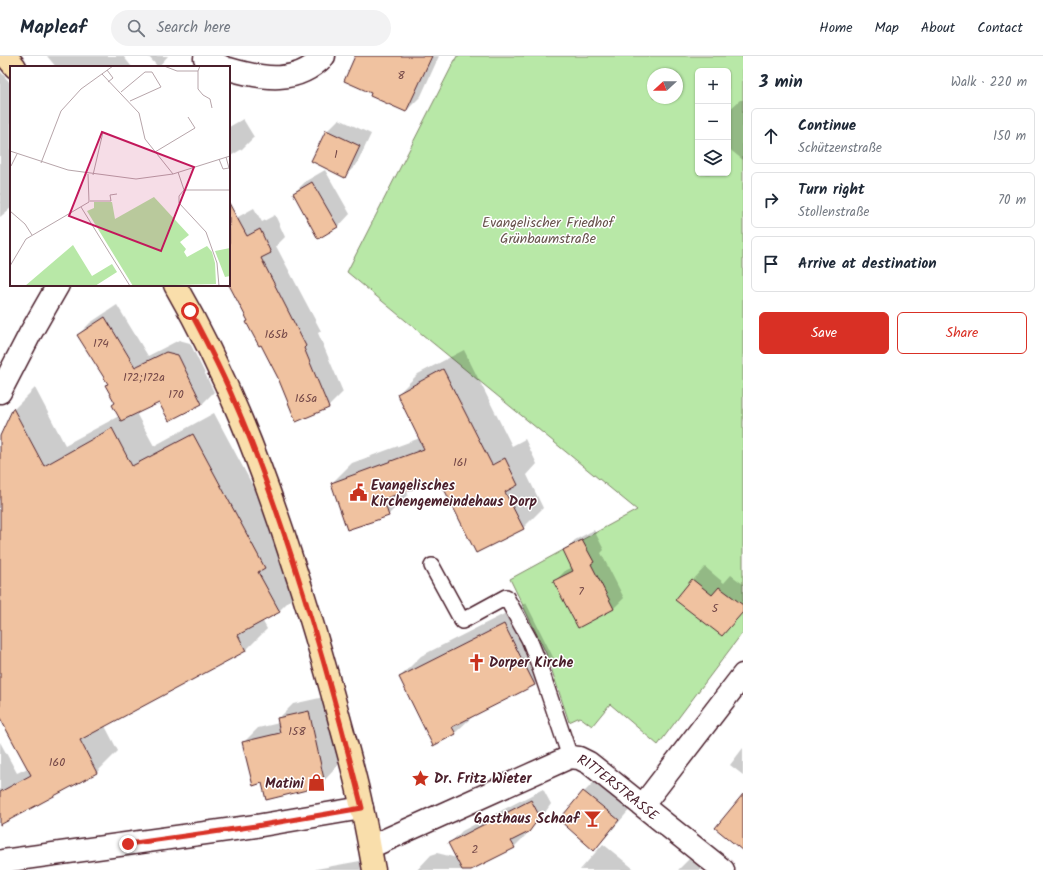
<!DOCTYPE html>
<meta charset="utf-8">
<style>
:root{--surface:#fff;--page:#f2f2f3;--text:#1f2937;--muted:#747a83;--line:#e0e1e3;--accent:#d93025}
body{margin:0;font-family:Kalam,sans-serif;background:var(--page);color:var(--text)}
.controls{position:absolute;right:12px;top:12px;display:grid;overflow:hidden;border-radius:6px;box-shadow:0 1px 3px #0004}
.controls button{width:36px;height:36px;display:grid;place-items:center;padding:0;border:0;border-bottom:1px solid var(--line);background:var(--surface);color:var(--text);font:20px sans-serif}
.compass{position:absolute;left:647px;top:12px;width:36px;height:36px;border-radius:50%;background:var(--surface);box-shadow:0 1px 3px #0004;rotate:249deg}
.stop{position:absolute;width:12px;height:12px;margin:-9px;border:3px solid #d93025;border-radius:50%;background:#fff}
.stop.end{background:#d93025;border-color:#fff;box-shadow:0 1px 4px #0008}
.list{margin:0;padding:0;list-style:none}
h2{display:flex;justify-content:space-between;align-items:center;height:52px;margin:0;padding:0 16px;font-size:17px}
h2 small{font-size:13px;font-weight:400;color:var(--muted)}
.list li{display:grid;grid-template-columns:26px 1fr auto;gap:12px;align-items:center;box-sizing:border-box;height:56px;margin:0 8px 8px;padding:0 8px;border:1px solid var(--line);border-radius:6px}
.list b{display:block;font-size:15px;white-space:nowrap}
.list p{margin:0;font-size:13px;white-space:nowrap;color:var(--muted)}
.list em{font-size:13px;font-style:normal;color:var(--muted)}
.actions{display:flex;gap:8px;padding:12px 16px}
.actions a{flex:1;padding:9px 0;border:1px solid var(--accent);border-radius:6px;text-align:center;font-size:14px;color:var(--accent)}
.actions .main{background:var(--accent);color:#fff}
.icon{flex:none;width:22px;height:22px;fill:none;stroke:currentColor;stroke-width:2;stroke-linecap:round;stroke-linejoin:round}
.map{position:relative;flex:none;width:743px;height:814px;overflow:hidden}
header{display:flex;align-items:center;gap:24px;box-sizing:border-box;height:56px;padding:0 20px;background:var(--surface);border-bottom:1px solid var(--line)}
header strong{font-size:19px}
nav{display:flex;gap:22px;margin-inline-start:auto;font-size:14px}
.search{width:280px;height:36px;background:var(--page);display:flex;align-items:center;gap:10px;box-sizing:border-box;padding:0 14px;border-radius:22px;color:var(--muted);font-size:15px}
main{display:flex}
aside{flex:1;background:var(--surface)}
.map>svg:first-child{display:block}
</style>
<header>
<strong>Mapleaf</strong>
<div class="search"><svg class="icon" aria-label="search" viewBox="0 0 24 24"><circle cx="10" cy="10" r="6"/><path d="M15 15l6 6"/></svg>Search here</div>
<nav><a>Home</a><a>Map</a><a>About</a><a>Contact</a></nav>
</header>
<main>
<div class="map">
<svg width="743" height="814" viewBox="0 0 743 814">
<rect width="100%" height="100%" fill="#fff"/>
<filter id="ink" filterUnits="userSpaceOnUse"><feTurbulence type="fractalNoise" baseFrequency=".025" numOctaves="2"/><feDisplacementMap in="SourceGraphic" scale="8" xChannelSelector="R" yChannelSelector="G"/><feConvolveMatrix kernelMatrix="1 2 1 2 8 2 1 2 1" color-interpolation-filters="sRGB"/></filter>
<g filter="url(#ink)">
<path fill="#b8e8a7" stroke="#818469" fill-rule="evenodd" d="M457 0H743V576L658 689 610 648 592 670 580 661 569 666 546 597 510 523 637 454 423 279 347 216ZM698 15H728V117H698ZM653 18H677V42H653Z"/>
<path fill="#0003" d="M47 0H123L132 11H56Z
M148 0H168L158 11Z
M357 0H439L421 40 406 55 372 37Z
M0 15 11 28V152L0 161Z
M740 44H743V104L728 92V55Z
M243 63 254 81 242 93 229 101V71Z
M339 63 371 78 357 108 345 120 327 75Z
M325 114 350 158 338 171 294 137 306 125Z
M254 152 262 166 275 159 285 181 276 190 321 275 318 277 343 336 328 351 279 322 229 227V166Z
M117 249 148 300 179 284 190 287 214 336 202 348 160 345 136 357 154 390 214 357 285 490 300 534 279 555 262 564 267 573 246 594 105 670 118 695 97 716 0 768V686L17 717 28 712 0 660V382L14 353 35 332 65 389 119 360 113 349 116 346 109 328 78 279 90 267Z
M464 294 512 390 525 383 537 408 527 419 543 452 523 472 440 422 407 434 408 439 388 459 332 427 352 407 420 382 398 338 418 318Z
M594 474 604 494 601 497 624 542 614 552 554 526 565 515 573 511 564 495 575 484Z
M705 511 724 527 731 519 743 528V556L722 579 693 524Z
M526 547 556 607 534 628 474 659 455 677 400 621 421 600Z
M324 641 339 708 334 714 319 730 263 726 243 687 258 672 279 667 278 663 293 648Z
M743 692V719L730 709Z
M596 724 631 752 606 781 594 793 561 764 584 736Z
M543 733 551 748 541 762 525 776 526 779 514 791 469 814H417L431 799 437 797 457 802 450 787 462 775Z
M603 788 634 813 633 814H580Z
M693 799 712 814H678Z
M360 805 361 814H315L316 813Z"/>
<path fill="#f0c2a0" stroke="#4a1f2b" d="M355 0H432L406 56 370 40 371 37 344 25Z
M326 74 360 90 345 122 311 105Z
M312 126 338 171 318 183 293 137Z
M229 147 247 180 260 173 271 197 261 202 306 290 304 292 329 352 296 366 278 322 261 289 259 290 246 266 248 265 229 229Z
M105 261 135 311 166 296 178 299 202 348 169 365 159 347 121 365 112 349 115 347 105 329 108 328 77 279Z
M443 313 492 409 505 402 518 429 505 436 524 473 476 497 439 423 387 442 389 446 385 448 389 460 347 474 331 427 424 393 397 338Z
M13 352 44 410 112 372 132 410 193 378 265 512 258 516 280 556 238 579 246 595 80 684 97 717 0 769V736L31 719 0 662V380Z
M582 484 594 506 591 508 614 553 578 572 553 525 573 515 563 494Z
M692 523 712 539 719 531 743 549V556L722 580 675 544Z
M504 568 535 629 452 671 456 678 433 690 399 621Z
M309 655 324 723 319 731 266 744 262 727 253 730 242 686 280 677 277 662Z
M583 735 619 764 594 795 559 764Z
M743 738V795L715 772Z
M531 744 540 761 529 776 511 785 515 792 471 814H462L448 787Z"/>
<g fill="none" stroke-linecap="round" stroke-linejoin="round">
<defs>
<path id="service" d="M432 510 462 565 506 541 529 583 537 603 570 701"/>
<path id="minor" d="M205 2 223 11
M229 13C263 23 297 29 324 0
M0 336 30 278 58 229
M643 749 743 619
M3 805 256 770 362 752"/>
<g id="secondary">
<path id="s1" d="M370 791 570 701 579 702 589 707 723 814"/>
</g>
<path id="primary" d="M6 0 15 11
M175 229C226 317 262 410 293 507 310 558 325 610 339 662 347 692 356 722 362 753 367 773 370 794 374 814"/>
</defs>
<use href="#service" stroke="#4a1f2b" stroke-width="18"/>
<use href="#minor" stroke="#4a1f2b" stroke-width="25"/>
<use href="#secondary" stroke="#4a1f2b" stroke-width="25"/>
<use href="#primary" stroke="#4a1f2b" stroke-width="25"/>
<use href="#service" stroke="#fff" stroke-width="15"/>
<use href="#minor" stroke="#fff" stroke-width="22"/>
<use href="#secondary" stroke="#fff" stroke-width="22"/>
<use href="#primary" stroke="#f9deab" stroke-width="22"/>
</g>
</g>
<g fill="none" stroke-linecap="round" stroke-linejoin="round" filter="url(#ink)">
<path stroke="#d93025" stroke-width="5" d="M128 788 256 770 362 752C337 650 309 548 274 448 262 414 250 380 235 347 222 315 206 285 190 255"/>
</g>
<defs>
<symbol id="civic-bare" viewBox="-9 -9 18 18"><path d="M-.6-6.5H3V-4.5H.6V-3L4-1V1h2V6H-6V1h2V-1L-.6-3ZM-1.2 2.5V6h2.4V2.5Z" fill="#c8321e" stroke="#fff" stroke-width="2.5" paint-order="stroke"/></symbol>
<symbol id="church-bare" viewBox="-9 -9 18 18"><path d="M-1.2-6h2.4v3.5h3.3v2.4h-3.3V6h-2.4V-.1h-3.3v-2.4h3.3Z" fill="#c8321e" stroke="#fff" stroke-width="2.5" paint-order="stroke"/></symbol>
<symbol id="sight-bare" viewBox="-9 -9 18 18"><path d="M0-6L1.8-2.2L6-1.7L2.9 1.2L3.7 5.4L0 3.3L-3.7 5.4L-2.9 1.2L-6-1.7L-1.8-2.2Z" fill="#c8321e" stroke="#fff" stroke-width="2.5" paint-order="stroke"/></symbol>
<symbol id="shop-bare" viewBox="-9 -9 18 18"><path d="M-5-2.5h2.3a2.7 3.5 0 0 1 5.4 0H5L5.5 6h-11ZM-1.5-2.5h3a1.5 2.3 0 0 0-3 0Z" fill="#c8321e" stroke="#fff" stroke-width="2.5" paint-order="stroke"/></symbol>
<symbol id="bar-bare" viewBox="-9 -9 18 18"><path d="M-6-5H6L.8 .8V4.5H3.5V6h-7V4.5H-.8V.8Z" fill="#c8321e" stroke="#fff" stroke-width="2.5" paint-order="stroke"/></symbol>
</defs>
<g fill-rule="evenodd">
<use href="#civic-bare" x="346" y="424" width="25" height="25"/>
<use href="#church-bare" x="464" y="594" width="25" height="25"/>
<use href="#sight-bare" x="408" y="710" width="25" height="25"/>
<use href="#shop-bare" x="304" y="714" width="25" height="25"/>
<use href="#bar-bare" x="580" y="750" width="25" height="25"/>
</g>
<g text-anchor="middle" stroke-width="3" stroke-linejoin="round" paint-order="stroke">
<g font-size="12" fill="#744848">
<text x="401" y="23">8</text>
<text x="336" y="102">1</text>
<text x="276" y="282">165b</text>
<text x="101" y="291">174</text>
<text x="144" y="325">172;172a</text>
<text x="176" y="342">170</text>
<text x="306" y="346">165a</text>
<text x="460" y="410">161</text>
<text x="581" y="539">7</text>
<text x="715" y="556">5</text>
<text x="297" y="679">158</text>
<text x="57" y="710">160</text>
<text x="475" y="797">2</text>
</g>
<g font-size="14" fill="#66514a" stroke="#fff">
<text x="548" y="171">Evangelischer Friedhof<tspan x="548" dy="16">Grünbaumstraße</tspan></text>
</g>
<g font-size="14" font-weight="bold" fill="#4a1f2b" stroke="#fff" text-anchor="start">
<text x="371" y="434">Evangelisches<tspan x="371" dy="16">Kirchengemeindehaus Dorp</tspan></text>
<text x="489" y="611">Dorper Kirche</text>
<text x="434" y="727">Dr. Fritz Wieter</text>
<text x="304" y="732" text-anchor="end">Matini</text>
<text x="579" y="767" text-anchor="end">Gasthaus Schaaf</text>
</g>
<g font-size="14" fill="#4a1f2b" stroke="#fff">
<text dy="5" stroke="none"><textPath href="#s1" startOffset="277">RITTERSTRASSE</textPath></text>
</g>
</g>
<g transform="translate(10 10)">
<rect width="220" height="220" fill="#fff"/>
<path d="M144 131 179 169 170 176 176 183 174 186 177 191 197 180 202 186 205 197 206 218 123 220 77 145 84 142V136H102L105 153ZM63 179 82 210 102 198 107 206 85 220H15ZM220 182V210L215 211 205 185Z" fill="#b8e8a7"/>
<path fill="none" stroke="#b7a5aa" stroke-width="1" d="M154 0 167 5H188L190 0M97 4 103 12 98 16M188 5V23L193 29 200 33 202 42M92 8 129 47 135 73 163 108M111 26 135 6H142L151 21 120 35M0 85 58 104 126 113 163 108 220 90M145 86 185 62 178 51M209 93 213 103 219 102 216 91M31 97 51 45 71 23 103 0M1 100 7 88M168 106 174 124H220M83 109 93 66M174 124 169 130V137L196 166 207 197 209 220M80 135H101L100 129 107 128M71 141 120 220M0 145 15 158 22 169M0 200 16 173 79 136 78 108"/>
<path fill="#c2185b" fill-opacity="0.15" stroke="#c2185b" stroke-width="2" d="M92 66 184 101 151 185 59 150Z"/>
<rect width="220" height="220" fill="none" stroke="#4a1f2b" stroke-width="2"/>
</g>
</svg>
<div class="controls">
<button>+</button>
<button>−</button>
<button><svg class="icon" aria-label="layers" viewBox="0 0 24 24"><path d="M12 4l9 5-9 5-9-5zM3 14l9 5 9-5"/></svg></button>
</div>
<svg class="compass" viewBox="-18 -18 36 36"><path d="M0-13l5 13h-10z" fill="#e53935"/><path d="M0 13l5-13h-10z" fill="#747a83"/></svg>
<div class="stop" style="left:190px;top:255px"></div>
<div class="stop end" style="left:128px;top:788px"></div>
</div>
<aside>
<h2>3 min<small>Walk · 220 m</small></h2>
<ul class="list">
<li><svg class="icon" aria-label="ahead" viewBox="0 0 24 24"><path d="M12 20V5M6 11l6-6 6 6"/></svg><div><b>Continue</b><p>Schützenstraße</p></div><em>150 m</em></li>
<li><svg class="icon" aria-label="right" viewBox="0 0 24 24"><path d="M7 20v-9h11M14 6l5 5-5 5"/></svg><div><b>Turn right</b><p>Stollenstraße</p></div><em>70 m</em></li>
<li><svg class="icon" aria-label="arrive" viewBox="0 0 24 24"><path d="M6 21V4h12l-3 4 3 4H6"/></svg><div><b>Arrive at destination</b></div></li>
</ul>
<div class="actions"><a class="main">Save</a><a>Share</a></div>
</aside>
</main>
